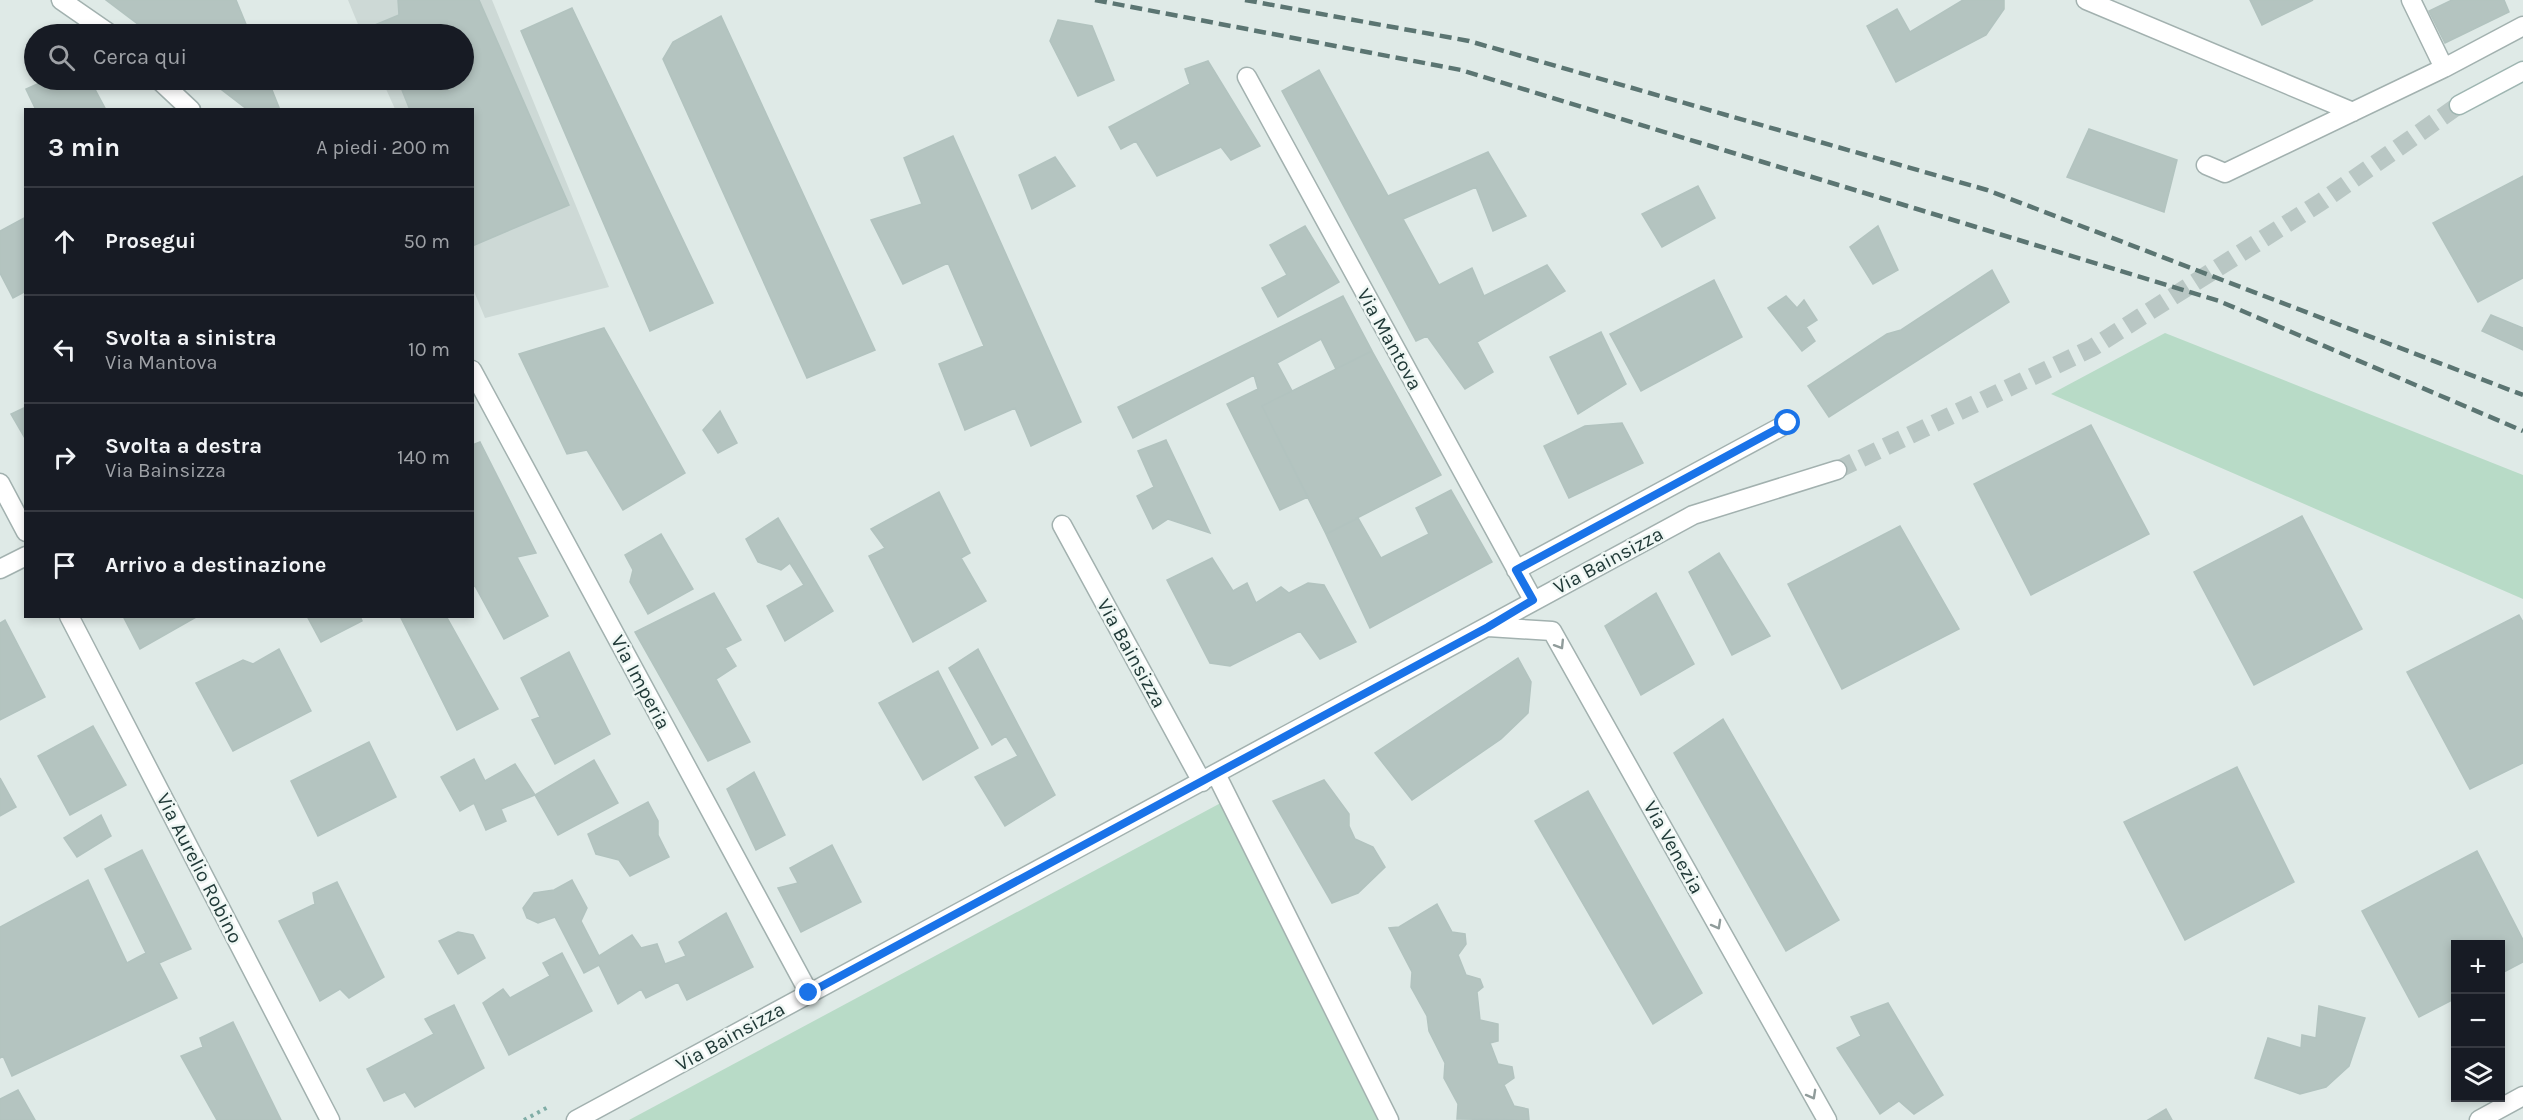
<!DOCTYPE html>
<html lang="it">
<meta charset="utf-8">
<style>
:root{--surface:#171b24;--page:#20242c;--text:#f1f3f6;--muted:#9ea1a6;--line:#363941}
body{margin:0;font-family:Karla,sans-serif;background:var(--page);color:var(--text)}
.controls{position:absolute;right:18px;bottom:18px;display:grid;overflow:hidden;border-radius:0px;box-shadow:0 3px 9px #0003}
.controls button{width:54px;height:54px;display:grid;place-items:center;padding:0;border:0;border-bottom:2px solid var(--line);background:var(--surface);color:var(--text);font:30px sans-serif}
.stop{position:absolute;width:18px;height:18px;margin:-14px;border:4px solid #1a73e8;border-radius:50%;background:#fff}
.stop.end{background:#1a73e8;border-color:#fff;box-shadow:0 2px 6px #0008}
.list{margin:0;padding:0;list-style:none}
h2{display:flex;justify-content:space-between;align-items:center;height:78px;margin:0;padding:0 24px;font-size:26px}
h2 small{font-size:20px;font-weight:400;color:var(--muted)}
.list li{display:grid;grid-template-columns:39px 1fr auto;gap:18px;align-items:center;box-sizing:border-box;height:108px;padding:0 24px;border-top:2px solid var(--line)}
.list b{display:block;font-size:22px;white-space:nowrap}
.list p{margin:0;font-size:20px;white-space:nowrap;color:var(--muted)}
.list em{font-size:20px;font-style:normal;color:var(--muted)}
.icon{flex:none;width:33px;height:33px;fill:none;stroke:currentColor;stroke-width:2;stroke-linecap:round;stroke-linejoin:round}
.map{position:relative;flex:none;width:2523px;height:1120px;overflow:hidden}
.search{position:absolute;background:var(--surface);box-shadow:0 3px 9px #0003;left:24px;top:24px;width:450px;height:66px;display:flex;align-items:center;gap:15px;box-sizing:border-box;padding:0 21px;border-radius:33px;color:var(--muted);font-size:22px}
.panel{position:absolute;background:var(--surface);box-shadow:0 3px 9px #0003;left:24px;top:108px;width:450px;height:510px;border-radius:0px}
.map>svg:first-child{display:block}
</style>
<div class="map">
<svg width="2523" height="1120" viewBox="0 0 2523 1120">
<rect width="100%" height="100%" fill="#dfeae7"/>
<path fill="#cdd9d6" d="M348 0H492L609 287 485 318 473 289 472 110 395 109 382 80H464V34H362Z"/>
<path fill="#b8dbc7" d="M2165 333 2523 475V599L2051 394Z
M1230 798 1398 1120H629Z"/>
<path fill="#b4c4c0" stroke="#b2c3bf" stroke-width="1.5" d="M106 0H236L250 34H151Z
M398 0H479L569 205 472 246V110H410L398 80H464V34H379L375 25 399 15Z
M1963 0H2004V9L1986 35 1896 82 1867 26 1897 9 1910 32Z
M2250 0H2313L2262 25Z
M2452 0H2504L2509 12 2445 43 2429 11Z
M572 8 713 303 650 331 521 31Z
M721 16 875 350 807 378 663 59 673 42Z
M1058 20 1092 26 1114 80 1078 96 1050 41Z
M1208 61 1260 146 1231 160 1221 147 1157 176 1136 141 1121 149 1109 127 1190 84 1185 69Z
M1319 70 1388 196 1488 152 1526 216 1493 231 1476 187 1403 219 1439 285 1472 268 1484 296 1547 265 1565 291 1477 342 1493 372 1465 389 1427 336 1416 341 1282 91Z
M46 80H90L106 110H36L26 89Z
M209 80H268L280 110H248Z
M2089 129 2177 160 2164 212 2067 177Z
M953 136 1081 422 1031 446 1015 408 965 430 939 364 984 346 948 263 903 284 871 220 922 204 904 158Z
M1055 157 1075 186 1032 209 1019 175Z
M2523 176V278L2478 302 2433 223Z
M1698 186 1715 218 1662 247 1642 214Z
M26 217V291L13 298 0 273V231Z
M1305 226 1339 282 1278 317 1262 288 1287 275 1270 245Z
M1878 226 1898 270 1873 284 1850 247Z
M1992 270 2009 302 1829 417 1808 386 1887 334 1901 330Z
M1714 280 1742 337 1641 391 1610 334Z
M1343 296 1372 351 1336 369 1321 339 1277 363 1292 391 1262 406 1308 497 1280 510 1227 404 1258 389 1254 375 1133 438 1118 407Z
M1786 296 1797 308 1804 300 1817 320 1806 327 1815 341 1802 351 1768 308Z
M2491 315 2523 328V350L2482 331Z
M604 328 685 473 623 510 587 450 567 454 519 354Z
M1601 332 1626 384 1578 414 1550 357Z
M1372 351 1441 475 1326 534 1262 406Z
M26 407V440L11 414Z
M720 411 737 443 718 453 703 430Z
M1622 423 1643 463 1569 498 1544 446 1585 426Z
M2091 425 2149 534 2031 595 1974 484Z
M1166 440 1210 533 1168 519 1153 529 1137 496 1154 487 1138 451Z
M480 442 536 553 517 557 548 616 504 639 475 586 472 587V445Z
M1451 490 1492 562 1370 628 1326 534 1358 518 1381 558 1429 534 1416 508Z
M939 492 970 553 961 558 986 601 913 642 869 556 885 548 871 529Z
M2302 516 2362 629 2254 685 2194 572Z
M778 518 833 611 785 641 767 606 804 585 790 563 781 570 758 562 746 539Z
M1900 526 1959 629 1842 689 1788 584Z
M661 534 693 589 648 614 630 582 633 570 625 555Z
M1719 553 1770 636 1732 655 1689 572Z
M1212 558 1233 591 1247 583 1256 603 1281 587 1289 593 1308 583 1324 585 1356 642 1320 659 1300 631 1230 666 1210 663 1167 580Z
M714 593 741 640 725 648 736 666 716 679 750 742 708 761 635 632Z
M1656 593 1694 664 1641 695 1605 626Z
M2519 615 2523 622V763L2470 789 2407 672Z
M123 616H198L140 649Z
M307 616H360L362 621 321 642Z
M400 616H446L498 709 457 730Z
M5 620 45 697 0 720V623Z
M279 649 311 711 233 751 196 683 243 660 253 664Z
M978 649 1055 795 1005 826 975 777 1018 756 1006 736 992 745 949 668Z
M569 652 610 734 555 764 532 720 540 717 521 678Z
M1518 658 1531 682 1528 713 1501 739 1412 800 1375 753Z
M938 671 978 748 923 780 879 703Z
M1723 719 1839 920 1786 951 1674 753Z
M93 726 126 785 70 815 38 756Z
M369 742 396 797 318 836 291 781Z
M474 759 485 781 515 764 535 795 501 809 506 821 486 830 474 803 460 811 441 777Z
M594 760 618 803 558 835 535 795Z
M2237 767 2294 882 2185 940 2124 822Z
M754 772 785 835 756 850 727 789Z
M0 778 16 807 0 816Z
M1324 780 1349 814V826L1355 839 1373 847 1385 867 1358 893 1332 903 1273 801Z
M1588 791 1702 993 1653 1024 1535 821Z
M648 802 658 821V835L669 857 630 876 619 860 596 854 588 834Z
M101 815 111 836 77 857 64 838Z
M832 845 861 902 801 932 778 888 798 883 790 868Z
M142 850 191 949 159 963 177 998 12 1076 3 1056 0 1058V927L88 880 127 963 146 953 105 869Z
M2477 851 2523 940V962L2500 974V944H2456V998L2419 1017 2362 911Z
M572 880 587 908 581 921 599 956 632 935 641 948 657 944 665 964 686 956 679 942 726 913 753 967 687 1000 678 982 646 998 641 989 618 1004 599 965 584 973 555 917 538 923 527 918 523 908 534 893 554 890Z
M337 882 384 977 349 998 340 989 320 1001 279 921 315 904 313 893Z
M1437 904 1452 932 1465 934 1466 944 1458 955 1466 975 1480 979 1483 987 1477 992 1480 1020 1498 1024V1041L1490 1043 1498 1064 1512 1067 1514 1078 1504 1085 1514 1106 1528 1109 1529 1120 1457 1119 1458 1104 1444 1078 1445 1063 1429 1031 1427 1016 1411 987 1412 972 1389 928 1399 927Z
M458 932 473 935 485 958 458 974 439 941Z
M562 953 592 1011 509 1055 483 1003 503 989 510 998 550 976 543 963Z
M1888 1003 1943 1095 1914 1114 1899 1101 1880 1114 1837 1048 1861 1036 1851 1017Z
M454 1005 484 1068 415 1107 405 1092 384 1101 367 1069 434 1034 425 1019Z
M2319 1006 2365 1018 2349 1066 2326 1087 2300 1094 2255 1078 2268 1038 2301 1048 2302 1035 2316 1038Z
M233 1022 281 1120H217L181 1056 203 1047 200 1038Z
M18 1090 35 1120H0V1099Z
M2166 1109 2172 1120H2148Z"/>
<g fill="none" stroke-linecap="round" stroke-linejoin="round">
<path stroke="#b9c7c4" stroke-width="18" stroke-dasharray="18 9" stroke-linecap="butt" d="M1837 470 2092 348 2321 202 2459 105"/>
<defs>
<path id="lane" d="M1216 774 1389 1120"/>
<path id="street" d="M61 0 110 34
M2086 0 2353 112
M2411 0 2444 68
M1247 77 1533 600
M159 80 191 110
M2206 165 2225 173 2444 68 2523 26
M472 370 809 993
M0 483 26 532
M1062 525 1202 782
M0 569 26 556
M1516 570 1788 423
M69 616 330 1120
M1488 627 1552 631 1827 1120
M576 1120 1693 515 1837 470
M2479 1120 2523 1096"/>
<path id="secondary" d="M2459 105 2523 71"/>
</defs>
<use href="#lane" stroke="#a2b1af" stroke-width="21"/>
<use href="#street" stroke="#a2b1af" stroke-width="21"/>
<use href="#secondary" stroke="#9eb5b1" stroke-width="21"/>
<path stroke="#80ada6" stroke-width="4" stroke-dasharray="3 4.5" stroke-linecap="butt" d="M524 1120 550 1106"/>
<use href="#lane" stroke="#fff" stroke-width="18"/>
<use href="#street" stroke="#fff" stroke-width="18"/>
<use href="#secondary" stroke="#fff" stroke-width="18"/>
<path stroke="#5b7572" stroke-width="4.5" stroke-dasharray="12 6" stroke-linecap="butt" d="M1095 0 1461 70 2219 301 2523 431
M1245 0 1469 41 1987 190 2523 395"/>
</g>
<defs><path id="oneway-chevron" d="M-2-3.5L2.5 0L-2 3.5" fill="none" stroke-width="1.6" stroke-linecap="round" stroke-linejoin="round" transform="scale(1.5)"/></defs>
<g stroke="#909c9b">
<use href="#oneway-chevron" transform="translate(1560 645) rotate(58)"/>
<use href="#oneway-chevron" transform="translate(1717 925) rotate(61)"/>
<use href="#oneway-chevron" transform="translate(1812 1095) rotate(61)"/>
</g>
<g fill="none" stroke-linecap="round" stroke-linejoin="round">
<path stroke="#1a73e8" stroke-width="8" d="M809 993 1488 627 1533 600 1516 570 1788 423"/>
</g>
<g text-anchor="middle" stroke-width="5" stroke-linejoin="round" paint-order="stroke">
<g font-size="20" fill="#203937" stroke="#eff7f4">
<text transform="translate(1390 339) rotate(61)" y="7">Via Mantova</text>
<text transform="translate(1608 560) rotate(-28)" y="7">Via Bainsizza</text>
<text transform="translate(1132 653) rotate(61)" y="7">Via Bainsizza</text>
<text transform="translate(641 682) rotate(62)" y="7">Via Imperia</text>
<text transform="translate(1674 847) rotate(61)" y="7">Via Venezia</text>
<text transform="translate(200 868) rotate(63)" y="7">Via Aurelio Robino</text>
<text transform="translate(730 1036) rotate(-29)" y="7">Via Bainsizza</text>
</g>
</g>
</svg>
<div class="controls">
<button>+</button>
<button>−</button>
<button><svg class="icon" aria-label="layers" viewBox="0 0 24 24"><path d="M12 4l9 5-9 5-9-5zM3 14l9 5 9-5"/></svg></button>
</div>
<div class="stop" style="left:1788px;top:423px"></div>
<div class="stop end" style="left:809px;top:993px"></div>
<div class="search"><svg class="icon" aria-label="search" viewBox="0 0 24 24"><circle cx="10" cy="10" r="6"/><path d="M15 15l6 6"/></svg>Cerca qui</div>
<section class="panel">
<h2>3 min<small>A piedi · 200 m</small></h2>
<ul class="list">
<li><svg class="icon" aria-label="ahead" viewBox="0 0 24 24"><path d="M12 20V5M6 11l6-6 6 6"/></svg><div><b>Prosegui</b></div><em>50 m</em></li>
<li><svg class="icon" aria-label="left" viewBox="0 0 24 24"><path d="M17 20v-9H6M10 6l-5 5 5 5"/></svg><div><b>Svolta a sinistra</b><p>Via Mantova</p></div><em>10 m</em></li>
<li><svg class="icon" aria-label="right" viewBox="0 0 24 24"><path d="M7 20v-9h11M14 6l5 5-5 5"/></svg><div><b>Svolta a destra</b><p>Via Bainsizza</p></div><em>140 m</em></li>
<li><svg class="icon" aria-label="arrive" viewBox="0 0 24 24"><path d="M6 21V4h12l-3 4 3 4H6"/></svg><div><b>Arrivo a destinazione</b></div></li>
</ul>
</section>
</div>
